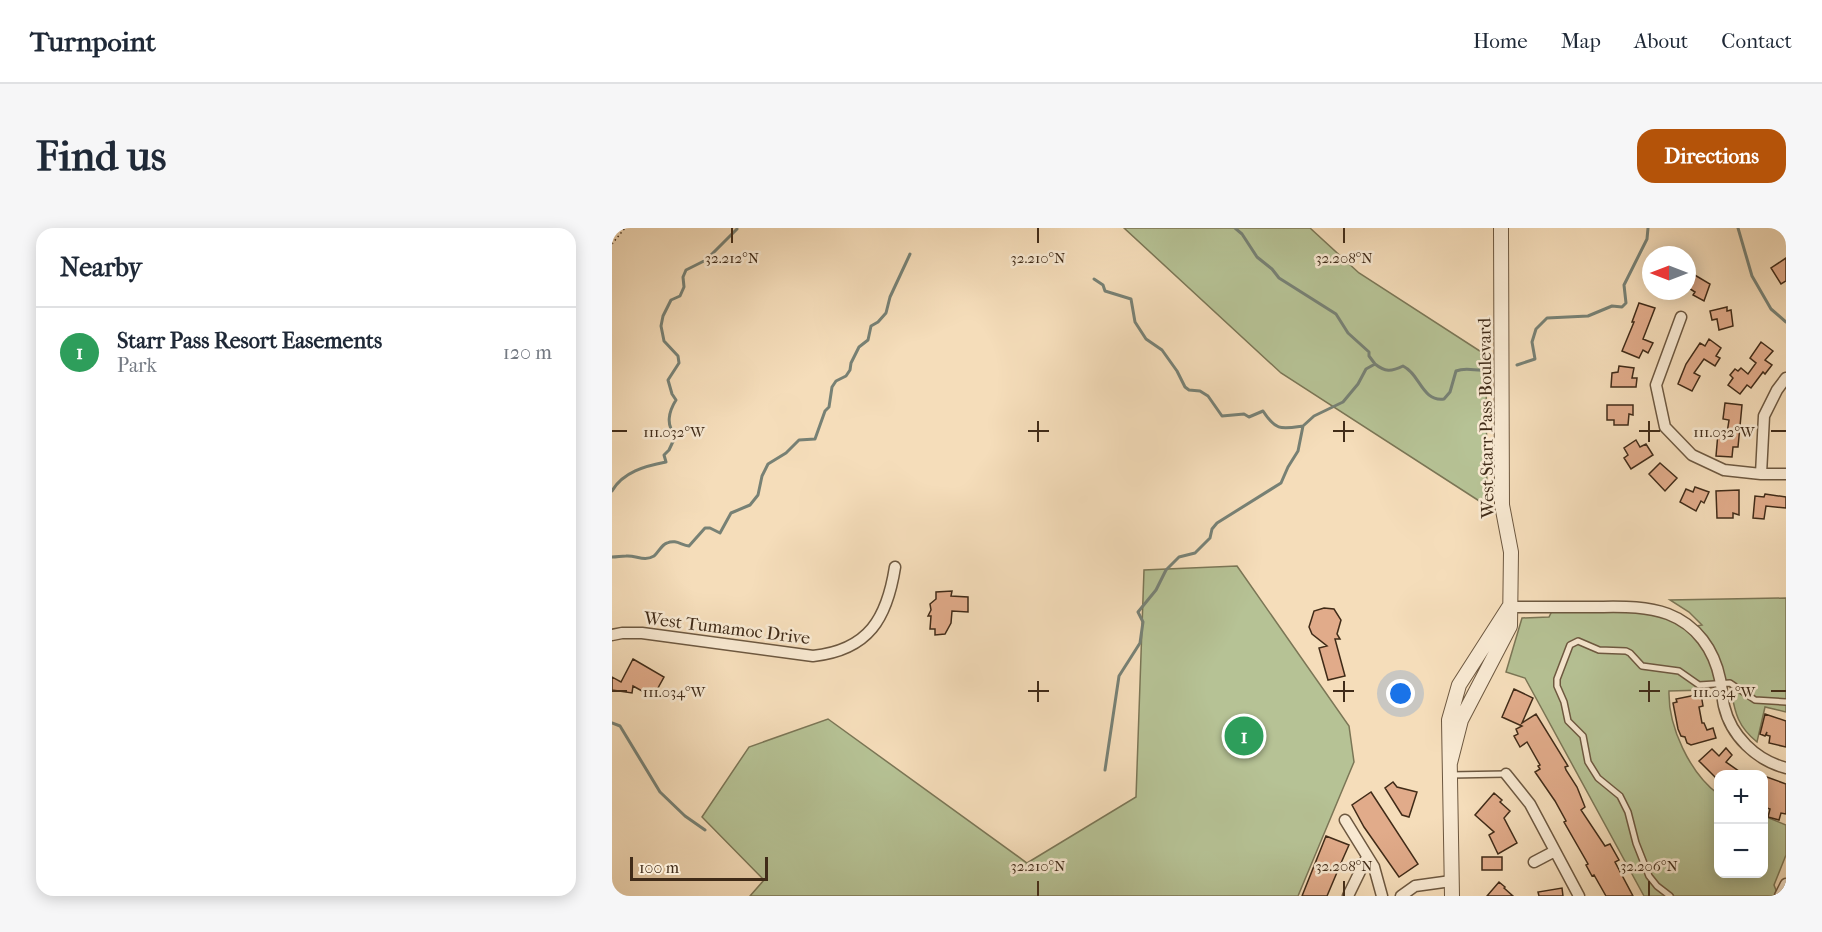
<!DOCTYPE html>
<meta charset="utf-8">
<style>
:root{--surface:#fff;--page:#f6f6f7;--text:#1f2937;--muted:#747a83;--line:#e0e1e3;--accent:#b45309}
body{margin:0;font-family:"IM FELL French Canon",serif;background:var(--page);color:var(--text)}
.controls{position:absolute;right:18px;bottom:18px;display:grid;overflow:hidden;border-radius:12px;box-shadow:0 3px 15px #0003}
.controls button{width:54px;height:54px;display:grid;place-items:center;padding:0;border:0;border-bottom:2px solid var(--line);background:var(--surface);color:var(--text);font:30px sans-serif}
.compass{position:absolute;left:1030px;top:18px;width:54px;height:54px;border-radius:50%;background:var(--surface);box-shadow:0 3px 15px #0003;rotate:270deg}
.scale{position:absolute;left:18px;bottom:15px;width:138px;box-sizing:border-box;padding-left:6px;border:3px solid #402b18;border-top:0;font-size:16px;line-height:21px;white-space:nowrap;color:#402b18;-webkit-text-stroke:4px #f8e9d2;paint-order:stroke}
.you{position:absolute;left:789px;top:466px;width:21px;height:21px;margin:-15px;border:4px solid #fff;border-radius:50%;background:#1a73e8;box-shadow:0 0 0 9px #1a73e833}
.badge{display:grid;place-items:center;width:39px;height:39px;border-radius:50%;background:var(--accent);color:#fff;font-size:20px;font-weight:700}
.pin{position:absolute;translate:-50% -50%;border:3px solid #fff;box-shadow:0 2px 6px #0006}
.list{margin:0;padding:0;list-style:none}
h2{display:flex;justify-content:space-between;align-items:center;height:78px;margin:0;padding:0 24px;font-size:26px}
h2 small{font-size:20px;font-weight:400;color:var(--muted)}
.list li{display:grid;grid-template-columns:39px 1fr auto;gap:18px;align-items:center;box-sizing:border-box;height:90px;padding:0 24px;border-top:2px solid var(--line)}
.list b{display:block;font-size:22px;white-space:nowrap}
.list p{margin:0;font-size:20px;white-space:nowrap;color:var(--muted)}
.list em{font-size:20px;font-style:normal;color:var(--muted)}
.map{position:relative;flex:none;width:1174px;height:668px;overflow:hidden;border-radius:18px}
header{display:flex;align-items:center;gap:36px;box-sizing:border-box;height:84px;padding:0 30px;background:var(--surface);border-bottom:2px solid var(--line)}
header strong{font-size:28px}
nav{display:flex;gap:33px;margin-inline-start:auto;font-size:21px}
.intro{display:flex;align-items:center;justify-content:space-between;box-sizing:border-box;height:144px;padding:0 36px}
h1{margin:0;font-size:42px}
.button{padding:15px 27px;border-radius:18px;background:var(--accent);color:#fff;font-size:21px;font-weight:700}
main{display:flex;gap:36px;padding:0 36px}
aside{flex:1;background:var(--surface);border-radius:18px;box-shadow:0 3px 15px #0003}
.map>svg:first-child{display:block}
</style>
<header>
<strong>Turnpoint</strong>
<nav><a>Home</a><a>Map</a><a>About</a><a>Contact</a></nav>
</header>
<div class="intro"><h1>Find us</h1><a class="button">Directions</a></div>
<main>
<aside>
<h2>Nearby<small></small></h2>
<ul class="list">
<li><span class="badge" style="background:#2e9e5b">1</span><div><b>Starr Pass Resort Easements</b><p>Park</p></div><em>120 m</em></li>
</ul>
</aside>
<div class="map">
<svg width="1174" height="668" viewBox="0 0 1174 668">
<rect width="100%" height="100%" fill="#f5ddba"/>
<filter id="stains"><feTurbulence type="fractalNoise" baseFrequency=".00333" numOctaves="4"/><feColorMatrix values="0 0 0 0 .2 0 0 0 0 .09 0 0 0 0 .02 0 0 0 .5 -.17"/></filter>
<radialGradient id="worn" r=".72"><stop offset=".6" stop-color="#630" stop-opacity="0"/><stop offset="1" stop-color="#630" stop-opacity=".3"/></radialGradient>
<path fill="#b6c295" stroke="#7b7656" stroke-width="1.5" d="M512 0H698L747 45 874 127 875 278 669 145Z
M625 338 737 498 742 534 686 668H138L152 652 90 589 137 519 216 491 415 635 524 569 532 342Z
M1174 370V484L1153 479 1145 514C1124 497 1123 483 1118 458L1094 460V462L1057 463C1056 499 1078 545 1106 566V646H1152V588L1174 597V627L1162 657 1164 662 1163 668H1032L913 450 894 444 910 390 937 389 942 379H1027L1079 399 1090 397 1077 384 1058 372Z"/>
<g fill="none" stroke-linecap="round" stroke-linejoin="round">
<path stroke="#778175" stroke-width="3" d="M623 0 630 6 645 29 660 41 667 50 724 86 736 105 757 124V128L763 136
M1126 0 1140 48 1159 81 1174 94
M482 51 491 57 493 63 519 71 523 94 534 111 550 122 565 143 573 159 577 162 588 163 596 168 610 188 632 186 637 189 651 183C664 203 669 201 691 198
M905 137 923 131 920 114 924 101 935 90 976 88 1000 78 1010 79 1014 75 1012 57 1035 11 1036 0
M0 263C11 244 33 238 54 234L52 227 57 222 64 207C53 198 57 183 64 172L60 166 56 152 67 135 66 128 52 113 49 98 51 88 59 72 68 68 72 59 71 49 74 42 94 32 125 1
M0 329C5 329 9 328 14 328 24 327 32 334 42 328 47 324 49 317 55 315 64 311 69 317 77 318L93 300H98L108 305 119 285 138 277 146 267 150 248 156 236 174 225 187 212 203 211 213 183 217 179 220 159 224 153 234 148 238 142 239 135 247 119 256 112 259 98 266 94 274 85 278 69 298 26
M0 495 8 498 48 564 73 588 93 602
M493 542 507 448 528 415 531 394 526 384 544 362 554 342 567 329 583 325 598 310 600 301 605 295 669 255 676 239 686 223 691 198 702 188 731 174 746 156 754 141 763 136C773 144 779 144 791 138 808 146 810 174 832 171L838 164 844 143C856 138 867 145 879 141"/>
</g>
<path fill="#e1ab8a" stroke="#402b18" stroke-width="1.5" d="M1174 30V53L1169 56 1159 40Z
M1081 46 1098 56 1092 73 1081 67 1083 64 1075 59Z
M1027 75 1043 80 1031 111 1041 115 1036 125 1031 122 1027 130 1010 123 1022 94H1020Z
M1115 79V83L1119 82 1121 98 1107 102 1105 91 1100 92 1098 83Z
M1097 111 1109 120 1104 128 1108 130 1103 138 1092 131 1082 145 1088 148 1080 163 1066 156 1074 136 1088 115 1093 118Z
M1149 114 1161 123 1153 132 1160 137 1153 146 1151 144 1139 160 1135 157 1128 166 1116 157 1121 150 1118 147 1123 141 1126 143 1129 140 1136 146 1144 135 1138 130Z
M1007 138 1022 140 1020 150H1025L1024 159H999L1000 145 1006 144Z
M1113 175 1130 177 1126 219H1121L1120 229 1104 228 1106 205H1115L1117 192 1111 191Z
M995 177H1021V187L1017 186 1016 197H1002V192H995Z
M1024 212 1028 219 1034 216 1041 227 1019 241 1012 230 1016 227 1012 220Z
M1048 235 1065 250 1053 263 1037 246Z
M1083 259 1097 264 1092 275 1089 273 1084 283 1068 274 1074 261 1081 264Z
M1127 262V287L1121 285V290H1105L1104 263Z
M1153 266 1174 269V280L1154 278 1152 291 1141 290 1143 268 1152 269Z
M340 363 339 368 356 369V384L340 383 339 395 333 406 323 407V401H318L319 388H316L319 382 318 376 324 371V364Z
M712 380 722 381 729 392 725 406 728 411H723L733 448 716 452 707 420 715 418 700 406 697 399 702 383Z
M21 431 52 449 41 469 21 458 20 465 0 462V449L9 454Z
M902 461 921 470 910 495 924 486 956 538 953 539 954 542 965 559 973 579 969 582 993 618 998 616 1007 632 1003 634 1021 668H994L982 647 980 648 974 637 976 636 952 594 954 593 943 573 923 544 928 541 926 538 928 537 915 514 908 519 902 508 906 506 904 501 910 498 890 489Z
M1089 466 1091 478 1087 479 1090 495H1092L1095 502 1101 500 1104 510 1079 517 1075 515 1073 509 1069 508 1066 501 1061 475 1065 474 1064 471Z
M1153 486 1174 493V519L1157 515 1158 508 1154 507 1155 504 1153 508 1148 506Z
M1114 520 1120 527 1114 534 1131 546H1107V553L1087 533 1100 521 1107 528Z
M1152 548 1174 556V586L1169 585 1167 592 1156 589 1158 581 1152 579Z
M781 554 785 559 805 564 797 589 790 587 773 560Z
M759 564 806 636 787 649 752 599 740 577Z
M882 565 890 572 888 574 898 583 892 590 905 615 886 626 877 607 882 604 863 587Z
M714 608 737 617 729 635 715 668H690Z
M870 629H890V642H870Z
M887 654 893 659 892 660 901 668H875Z
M950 660 951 668H927L926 664Z"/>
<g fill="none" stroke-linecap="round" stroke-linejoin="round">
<defs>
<path id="service" d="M838 547 894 546
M1058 668 1045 658 1037 648 1024 615 1016 584 1008 568 986 550 976 534 971 508 956 493 952 474 945 458V451L958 417 966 413 987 422 1014 423 1018 425 1030 438 1067 443 1087 457 1118 455 1143 472 1174 474"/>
<path id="minor" d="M1069 89 1044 157 1053 199 1080 227 1112 242 1149 246H1174
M1149 246 1152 188 1165 162 1174 150
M897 379C924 379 952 379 979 379 1006 379 1031 377 1056 386 1085 397 1102 422 1108 451 1110 460 1110 469 1112 478 1119 508 1144 532 1174 540
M0 407 10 405H30L201 428C257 422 275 390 283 339
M894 546 918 576 967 668
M733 592 762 639 770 668
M922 634 943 623
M736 668 755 629
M789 668 803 658 839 653
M1168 668 1174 656"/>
<path id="tertiary" d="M838 535 849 492 898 398 899 324 890 277 889 0
M840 668 837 492 847 457 897 379"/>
</defs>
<use href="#service" stroke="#6d5840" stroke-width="8"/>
<use href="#minor" stroke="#6d5840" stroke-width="13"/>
<use href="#tertiary" stroke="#6d5840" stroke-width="16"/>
<path stroke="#402b18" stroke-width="1.5" stroke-dasharray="1.5 3" stroke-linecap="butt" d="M0 16 13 0"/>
<use href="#service" stroke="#f8e9d2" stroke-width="5"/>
<use href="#minor" stroke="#f8e9d2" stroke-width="10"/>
<use href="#tertiary" stroke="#f8e9d2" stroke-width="14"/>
</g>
<path fill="none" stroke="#402b18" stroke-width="2" d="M120 0V15M426 0V15M732 0V15M426 193V214M732 193V214M1037 193V214M0 203H15M416 203H437M721 203H742M1027 203H1048M1159 203H1174M426 453V474M732 453V474M1037 453V474M0 463H15M416 463H437M721 463H742M1027 463H1048M1159 463H1174M426 653V668M732 653V668M1037 653V668"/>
<g text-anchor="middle" stroke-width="5" stroke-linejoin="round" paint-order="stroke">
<g font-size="18" fill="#402b18" stroke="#f8e9d2">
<text transform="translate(874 190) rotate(-91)" y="6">West Starr Pass Boulevard</text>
<text transform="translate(115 400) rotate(7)" y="6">West Tumamoc Drive</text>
</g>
</g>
<g font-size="15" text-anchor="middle" fill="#402b18" stroke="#f8e9d2" stroke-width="5" stroke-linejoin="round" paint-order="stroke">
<text x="120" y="35">32.212°N</text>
<text x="426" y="35">32.210°N</text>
<text x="732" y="35">32.208°N</text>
<text x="1112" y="209">111.032°W</text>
<text x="62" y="209">111.032°W</text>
<text x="1112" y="469">111.034°W</text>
<text x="62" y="469">111.034°W</text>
<text x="426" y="643">32.210°N</text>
<text x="732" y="643">32.208°N</text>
<text x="1037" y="643">32.206°N</text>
</g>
<rect width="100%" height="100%" filter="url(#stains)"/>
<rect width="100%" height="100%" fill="url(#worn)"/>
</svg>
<div class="controls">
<button>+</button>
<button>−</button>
</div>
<svg class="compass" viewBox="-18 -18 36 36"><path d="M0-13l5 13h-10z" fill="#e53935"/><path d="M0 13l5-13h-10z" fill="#747a83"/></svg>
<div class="scale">100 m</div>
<div class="you"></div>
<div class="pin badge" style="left:632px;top:508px;background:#2e9e5b">1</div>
</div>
</main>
